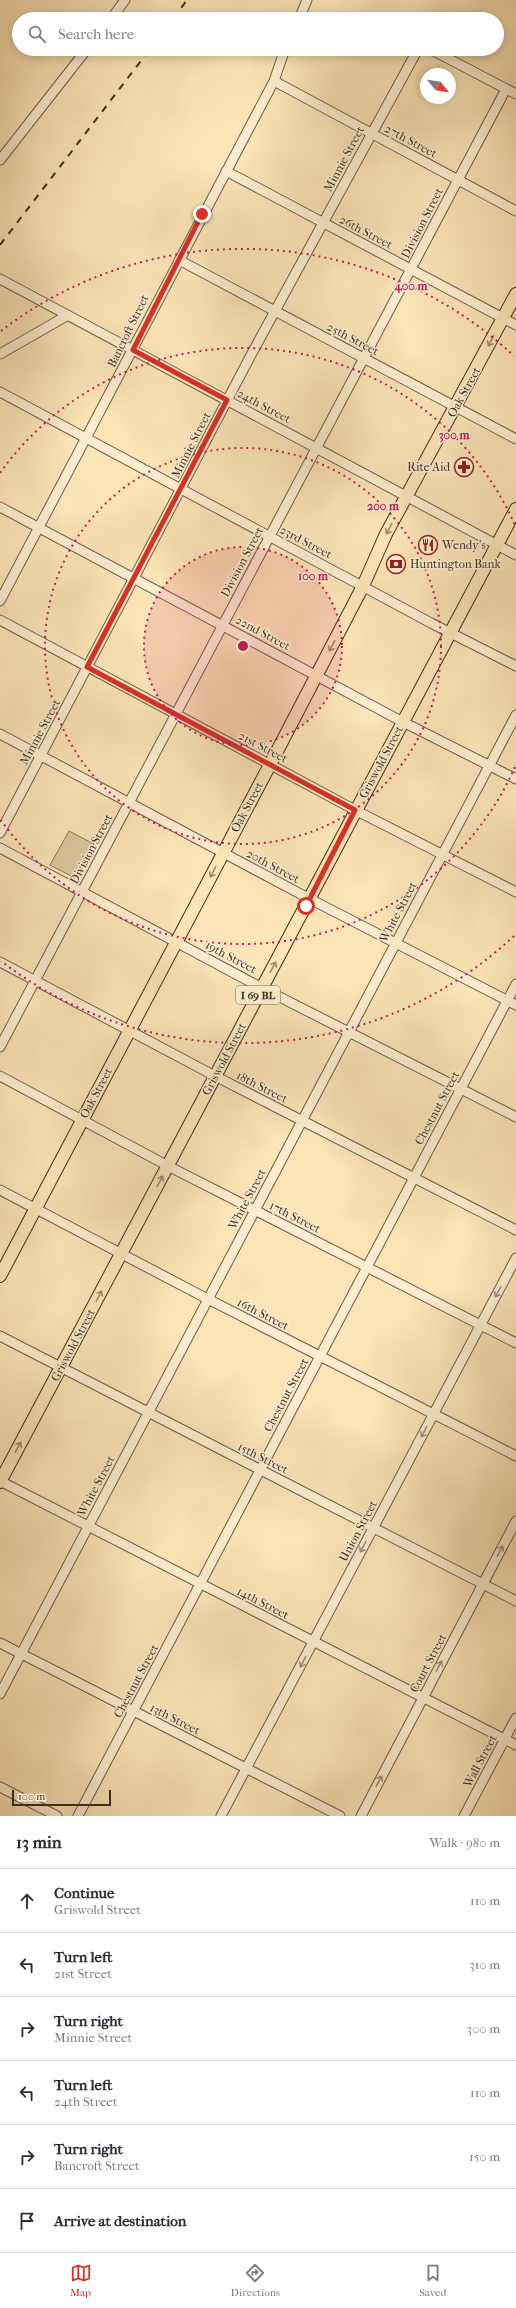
<!DOCTYPE html>
<meta charset="utf-8">
<style>
:root{--surface:#fff;--page:#f7f7f7;--text:#2b2b33;--muted:#7c7c81;--line:#e1e1e2;--accent:#d93025}
body{margin:0;font-family:"IM FELL French Canon",serif;background:var(--page);color:var(--text)}
.compass{position:absolute;left:420px;top:68px;width:36px;height:36px;border-radius:50%;background:var(--surface);box-shadow:0 2px 10px #0003;rotate:120deg}
.scale{position:absolute;left:12px;bottom:10px;width:99px;box-sizing:border-box;padding-left:4px;border:2px solid #3f2d22;border-top:0;font-size:11px;line-height:14px;white-space:nowrap;color:#3f2d22;-webkit-text-stroke:3px #fcedd0;paint-order:stroke}
.stop{position:absolute;width:12px;height:12px;margin:-9px;border:3px solid #d93025;border-radius:50%;background:#fff}
.stop.end{background:#d93025;border-color:#fff;box-shadow:0 1px 4px #0008}
.list{margin:0;padding:0;list-style:none}
h2{display:flex;justify-content:space-between;align-items:center;height:52px;margin:0;padding:0 16px;font-size:17px}
h2 small{font-size:13px;font-weight:400;color:var(--muted)}
.list li{display:grid;grid-template-columns:26px 1fr auto;gap:12px;align-items:center;box-sizing:border-box;height:64px;padding:0 16px;border-top:1px solid var(--line)}
.list b{display:block;font-size:15px;white-space:nowrap}
.list p{margin:0;font-size:13px;white-space:nowrap;color:var(--muted)}
.list em{font-size:13px;font-style:normal;color:var(--muted)}
.icon{flex:none;width:22px;height:22px;fill:none;stroke:currentColor;stroke-width:2;stroke-linecap:round;stroke-linejoin:round}
.map{position:relative;flex:none;width:516px;height:1816px;overflow:hidden}
.search{position:absolute;background:var(--surface);box-shadow:0 2px 10px #0003;left:12px;right:12px;top:12px;height:44px;display:flex;align-items:center;gap:10px;box-sizing:border-box;padding:0 14px;border-radius:22px;color:var(--muted);font-size:15px}
.sheet{height:436px;background:var(--surface)}
nav{display:flex;justify-content:space-around;align-items:center;box-sizing:border-box;height:56px;border-top:1px solid var(--line);background:var(--surface);font-size:11px;color:var(--muted)}
nav a{display:grid;justify-items:center;gap:2px}
nav .on{color:var(--accent)}
.map>svg:first-child{display:block}
</style>
<div class="map">
<svg width="516" height="1816" viewBox="0 0 516 1816">
<rect width="100%" height="100%" fill="#fbe4b6"/>
<filter id="stains"><feTurbulence type="fractalNoise" baseFrequency=".005" numOctaves="4"/><feColorMatrix values="0 0 0 0 .2 0 0 0 0 .09 0 0 0 0 .02 0 0 0 .5 -.17"/></filter>
<radialGradient id="worn" r=".72"><stop offset=".6" stop-color="#630" stop-opacity="0"/><stop offset="1" stop-color="#630" stop-opacity=".3"/></radialGradient>
<path fill="#dbc59d" stroke="#8d7960" d="M69 831 94 844 75 878 50 865Z"/>
<g fill="none" stroke-linecap="round" stroke-linejoin="round">
<defs>
<path id="minor" d="M111 19 125 0
M299 19 307 0
M430 49 516 94
M274 81 516 211
M0 160 87 49
M226 171 516 325
M179 260 516 439
M0 279 516 555
M0 354 68 315
M0 392 431 623 516 666
M0 507 403 722 516 779
M0 601 274 81 285 49
M0 620 355 810 516 892
M0 734 310 899 516 1005
M0 833 251 355 418 49
M0 848 262 988 516 1117
M0 962 215 1076 516 1230
M0 1047 506 89
M0 1076 168 1166 516 1343
M0 1190 200 1295 516 1456
M0 1336 516 1601
M0 1481 516 1745
M0 1643 340 1816
M0 1694 516 715
M0 1787 57 1816
M78 1816 516 984
M221 1816 516 1258
M361 1816 516 1521
M464 1816 516 1718"/>
<path id="major" d="M0 1276 274 757 363 586 386 534 516 294
M0 1482 516 509"/>
</defs>
<use href="#minor" stroke="#6e5b47" stroke-width="11"/>
<use href="#major" stroke="#3f2d22" stroke-width="14"/>
<use href="#minor" stroke="#fcedd0" stroke-width="9"/>
<use href="#major" stroke="#fbe4b6" stroke-width="12"/>
<path stroke="#3f2d22" stroke-width="2" stroke-dasharray="7 7" stroke-linecap="butt" d="M173 19 187 0
M0 245 150 49"/>
</g>
<defs><path id="oneway-shaft" d="M-6 0H5M1.5-3L5.5 0L1.5 3" fill="none" stroke-width="1.6" stroke-linecap="round" stroke-linejoin="round"/></defs>
<g stroke="#9d886c">
<use href="#oneway-shaft" transform="translate(491 341) rotate(118)"/>
<use href="#oneway-shaft" transform="translate(389 529) rotate(118)"/>
<use href="#oneway-shaft" transform="translate(332 646) rotate(118)"/>
<use href="#oneway-shaft" transform="translate(213 872) rotate(118)"/>
<use href="#oneway-shaft" transform="translate(273 967) rotate(-62)"/>
<use href="#oneway-shaft" transform="translate(160 1181) rotate(-62)"/>
<use href="#oneway-shaft" transform="translate(99 1296) rotate(-62)"/>
<use href="#oneway-shaft" transform="translate(18 1447) rotate(-62)"/>
</g>
<g stroke="#9e8d79">
<use href="#oneway-shaft" transform="translate(498 1292) rotate(118)"/>
<use href="#oneway-shaft" transform="translate(424 1432) rotate(118)"/>
<use href="#oneway-shaft" transform="translate(363 1547) rotate(118)"/>
<use href="#oneway-shaft" transform="translate(500 1551) rotate(-62)"/>
<use href="#oneway-shaft" transform="translate(303 1662) rotate(118)"/>
<use href="#oneway-shaft" transform="translate(439 1666) rotate(-62)"/>
<use href="#oneway-shaft" transform="translate(379 1781) rotate(-62)"/>
</g>
<g fill="none" stroke-linecap="round" stroke-linejoin="round">
<path stroke="#d93025" stroke-width="5" d="M202 214 133 350 227 400 87 667 355 810 306 906"/>
</g>
<circle cx="243" cy="646" r="99" fill="#c2185b" fill-opacity=".12"/>
<g fill="none" stroke="#c2185b" stroke-width="2" stroke-dasharray="2 4">
<circle cx="243" cy="646" r="99"/>
<circle cx="243" cy="646" r="198"/>
<path d="M515 767A298 298 0 0 1 0 819M0 473A298 298 0 0 1 515 525"/>
<path d="M514 936A397 397 0 0 1 1 961M1 331A397 397 0 0 1 514 356"/>
</g>
<defs>
<symbol id="pharmacy-ring" viewBox="-11 -11 22 22"><circle r="9.5" fill="#fcedd0" stroke="#8f2418" stroke-width="1.5"/><path d="M-2-6h4v4h4v4h-4v4h-4v-4h-4v-4h4Z" fill="#8f2418"/></symbol>
<symbol id="restaurant-ring" viewBox="-11 -11 22 22"><circle r="9.5" fill="#fcedd0" stroke="#8f2418" stroke-width="1.5"/><path d="M-5-6h1v4h1v-4h1v4h1v-4h1v5L-1.5 .5V6h-2V.5L-5-1ZM5-6V6H3V1.5H1.5Q1.5-4 5-6Z" fill="#8f2418"/></symbol>
<symbol id="bank-ring" viewBox="-11 -11 22 22"><circle r="9.5" fill="#fcedd0" stroke="#8f2418" stroke-width="1.5"/><path d="M-6-4H6V4H-6ZM0-2.3a2.3 2.3 0 1 0 0 4.6a2.3 2.3 0 1 0 0-4.6Z" fill="#8f2418"/></symbol>
</defs>
<g fill-rule="evenodd">
<use href="#pharmacy-ring" x="453" y="456" width="22" height="22"/>
<use href="#restaurant-ring" x="417" y="534" width="22" height="22"/>
<use href="#bank-ring" x="385" y="553" width="22" height="22"/>
</g>
<g text-anchor="middle" stroke-width="3" stroke-linejoin="round" paint-order="stroke">
<rect fill="#fcedd0" stroke="#786756" stroke-width="1" x="236" y="986" width="44" height="18" rx="3"/>
<g font-size="11" font-weight="bold" fill="#3f2d22">
<text x="258" y="999">I 69 BL</text>
</g>
<g font-size="12" fill="#3f2d22" stroke="#fcedd0">
<text transform="translate(411 141) rotate(28)" y="4">27th Street</text>
<text transform="translate(344 159) rotate(-62)" y="4">Minnie Street</text>
<text transform="translate(422 223) rotate(-63)" y="4">Division Street</text>
<text transform="translate(366 232) rotate(28)" y="4">26th Street</text>
<text transform="translate(128 331) rotate(-64)" y="4">Bancroft Street</text>
<text transform="translate(353 339) rotate(28)" y="4">25th Street</text>
<text transform="translate(464 392) rotate(-61)" y="4">Oak Street</text>
<text transform="translate(264 406) rotate(28)" y="4">24th Street</text>
<text transform="translate(191 445) rotate(-63)" y="4">Minnie Street</text>
<text transform="translate(306 542) rotate(28)" y="4">23rd Street</text>
<text transform="translate(242 562) rotate(-62)" y="4">Division Street</text>
<text transform="translate(263 633) rotate(28)" y="4">22nd Street</text>
<text transform="translate(40 732) rotate(-62)" y="4">Minnie Street</text>
<text transform="translate(263 747) rotate(28)" y="4">21st Street</text>
<text transform="translate(381 762) rotate(-62)" y="4">Griswold Street</text>
<text transform="translate(247 807) rotate(-62)" y="4">Oak Street</text>
<text transform="translate(91 849) rotate(-62)" y="4">Division Street</text>
<text transform="translate(273 866) rotate(28)" y="4">20th Street</text>
<text transform="translate(398 912) rotate(-62)" y="4">White Street</text>
<text transform="translate(231 957) rotate(28)" y="4">19th Street</text>
<text transform="translate(224 1059) rotate(-62)" y="4">Griswold Street</text>
<text transform="translate(262 1087) rotate(27)" y="4">18th Street</text>
<text transform="translate(96 1093) rotate(-62)" y="4">Oak Street</text>
<text transform="translate(437 1108) rotate(-62)" y="4">Chestnut Street</text>
<text transform="translate(247 1199) rotate(-62)" y="4">White Street</text>
<text transform="translate(295 1217) rotate(27)" y="4">17th Street</text>
<text transform="translate(263 1314) rotate(27)" y="4">16th Street</text>
<text transform="translate(73 1345) rotate(-62)" y="4">Griswold Street</text>
<text transform="translate(286 1395) rotate(-62)" y="4">Chestnut Street</text>
<text transform="translate(263 1458) rotate(27)" y="4">15th Street</text>
<text transform="translate(96 1486) rotate(-62)" y="4">White Street</text>
<text transform="translate(358 1531) rotate(-62)" y="4">Union Street</text>
<text transform="translate(263 1603) rotate(27)" y="4">14th Street</text>
<text transform="translate(428 1663) rotate(-62)" y="4">Court Street</text>
<text transform="translate(136 1681) rotate(-62)" y="4">Chestnut Street</text>
<text transform="translate(175 1719) rotate(27)" y="4">13th Street</text>
<text transform="translate(480 1761) rotate(-62)" y="4">Wall Street</text>
</g>
<g font-size="12" fill="#3f2d22" stroke="#fcedd0" text-anchor="start">
<text x="450" y="471" text-anchor="end">Rite Aid</text>
<text x="442" y="549">Wendy's</text>
<text x="410" y="568">Huntington Bank</text>
</g>
</g>
<circle cx="243" cy="646" r="6" fill="#c2185b" stroke="#fcedd0" stroke-width="2"/>
<g font-size="12" text-anchor="middle" font-weight="bold" fill="#c2185b" stroke="#fcedd0" stroke-width="3" stroke-linejoin="round" paint-order="stroke">
<text x="411" y="290">400 m</text>
<text x="454" y="439">300 m</text>
<text x="383" y="510">200 m</text>
<text x="313" y="580">100 m</text>
</g>
<rect width="100%" height="100%" filter="url(#stains)"/>
<rect width="100%" height="100%" fill="url(#worn)"/>
</svg>
<svg class="compass" viewBox="-18 -18 36 36"><path d="M0-13l5 13h-10z" fill="#e53935"/><path d="M0 13l5-13h-10z" fill="#7c7c81"/></svg>
<div class="scale">100 m</div>
<div class="stop" style="left:306px;top:906px"></div>
<div class="stop end" style="left:202px;top:214px"></div>
<div class="search"><svg class="icon" aria-label="search" viewBox="0 0 24 24"><circle cx="10" cy="10" r="6"/><path d="M15 15l6 6"/></svg>Search here</div>
</div>
<section class="sheet">
<h2>13 min<small>Walk · 980 m</small></h2>
<ul class="list">
<li><svg class="icon" aria-label="ahead" viewBox="0 0 24 24"><path d="M12 20V5M6 11l6-6 6 6"/></svg><div><b>Continue</b><p>Griswold Street</p></div><em>110 m</em></li>
<li><svg class="icon" aria-label="left" viewBox="0 0 24 24"><path d="M17 20v-9H6M10 6l-5 5 5 5"/></svg><div><b>Turn left</b><p>21st Street</p></div><em>310 m</em></li>
<li><svg class="icon" aria-label="right" viewBox="0 0 24 24"><path d="M7 20v-9h11M14 6l5 5-5 5"/></svg><div><b>Turn right</b><p>Minnie Street</p></div><em>300 m</em></li>
<li><svg class="icon" aria-label="left" viewBox="0 0 24 24"><path d="M17 20v-9H6M10 6l-5 5 5 5"/></svg><div><b>Turn left</b><p>24th Street</p></div><em>110 m</em></li>
<li><svg class="icon" aria-label="right" viewBox="0 0 24 24"><path d="M7 20v-9h11M14 6l5 5-5 5"/></svg><div><b>Turn right</b><p>Bancroft Street</p></div><em>150 m</em></li>
<li><svg class="icon" aria-label="arrive" viewBox="0 0 24 24"><path d="M6 21V4h12l-3 4 3 4H6"/></svg><div><b>Arrive at destination</b></div></li>
</ul>
</section>
<nav>
<a class="on"><svg class="icon" aria-label="map" viewBox="0 0 24 24"><path d="M3 6l6-2 6 2 6-2v14l-6 2-6-2-6 2zM9 4v14M15 6v14"/></svg>Map</a>
<a><svg class="icon" aria-label="directions" viewBox="0 0 24 24"><path d="M12 3l9 9-9 9-9-9zM9 14v-3h6M13 9l2 2-2 2"/></svg>Directions</a>
<a><svg class="icon" aria-label="saved" viewBox="0 0 24 24"><path d="M7 4h10v16l-5-4-5 4z"/></svg>Saved</a>
</nav>
